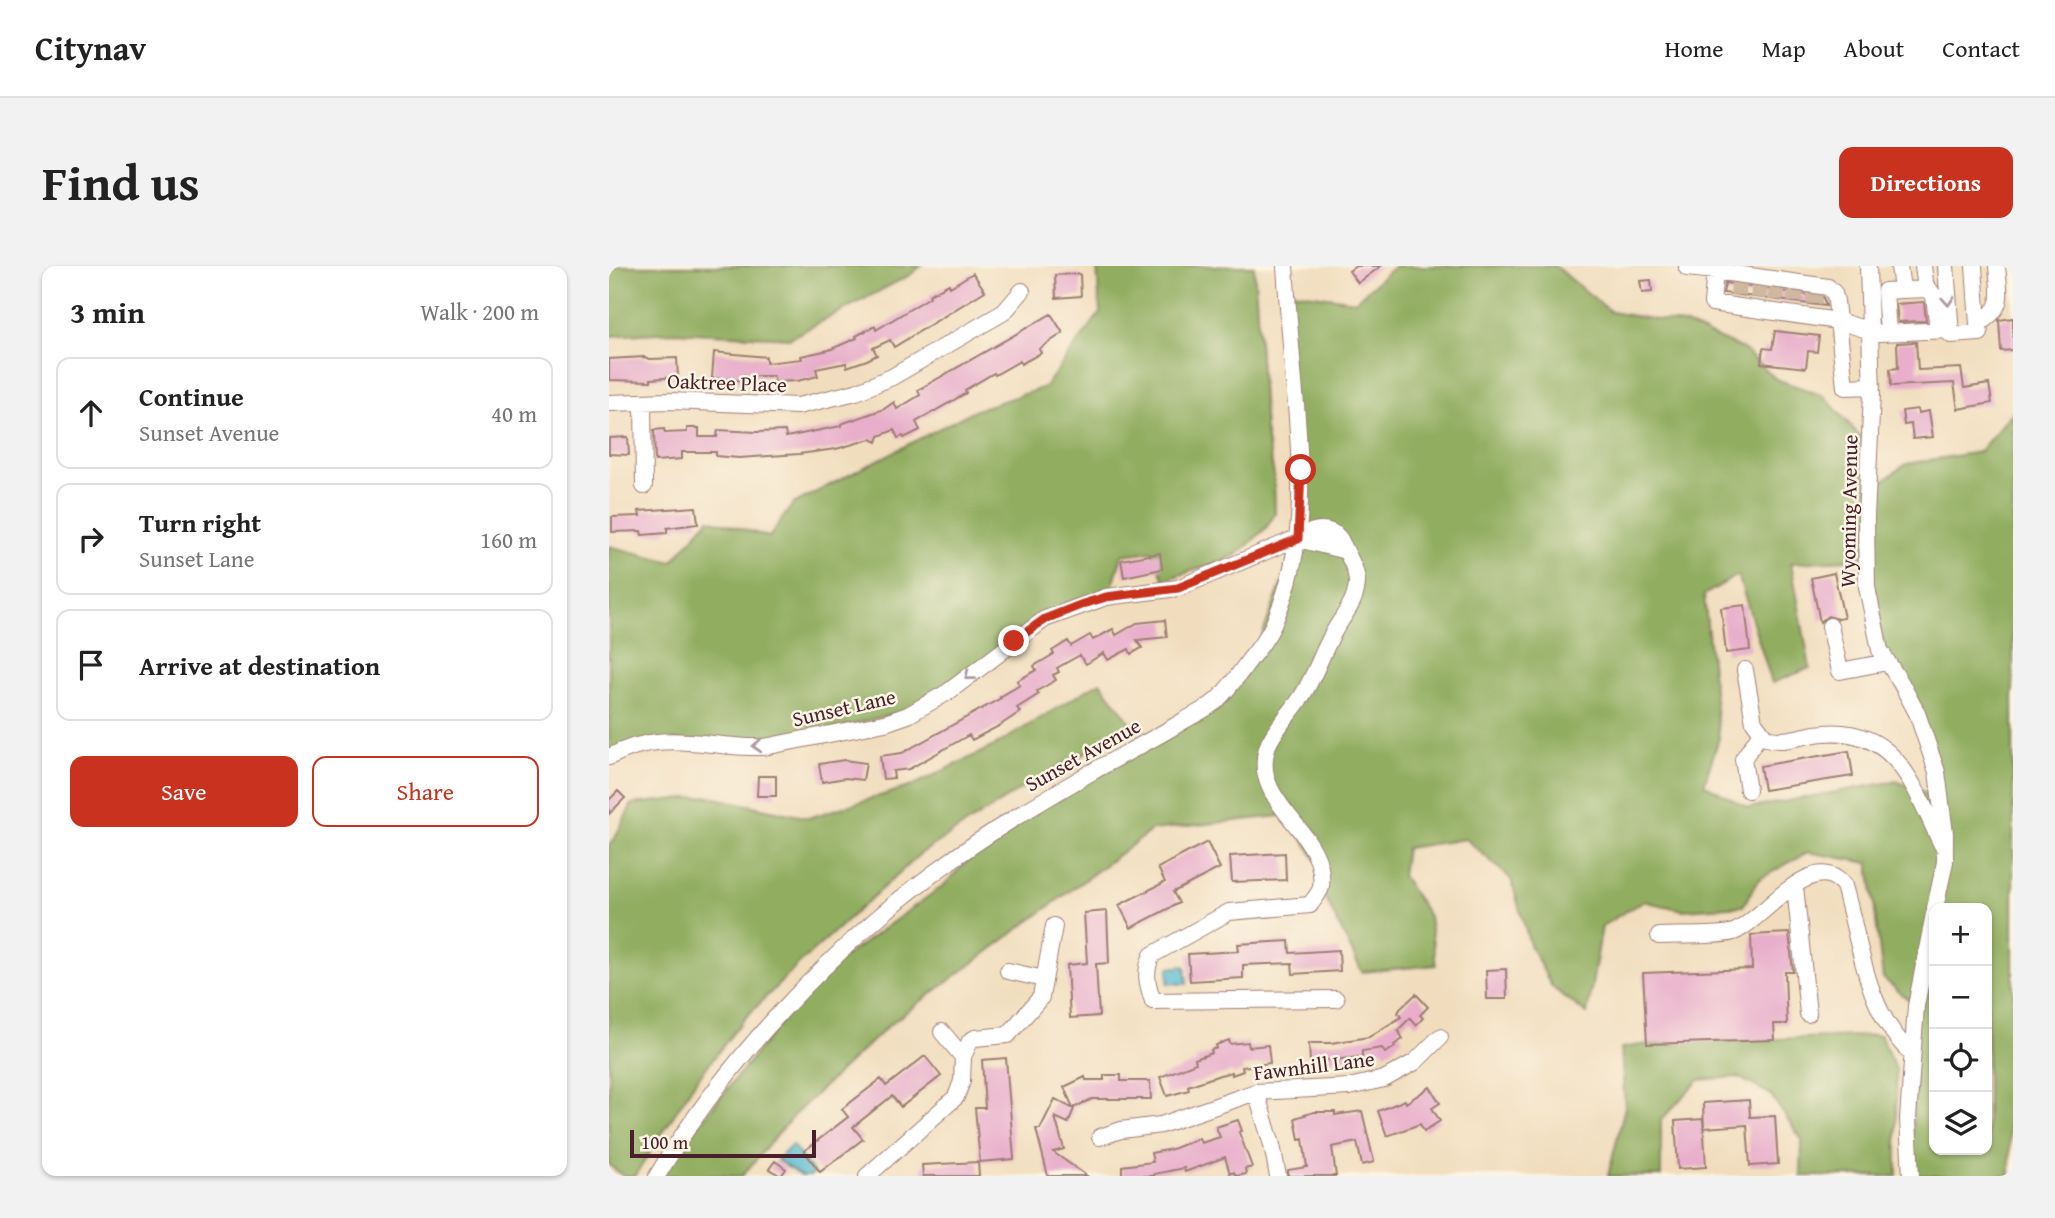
<!DOCTYPE html>
<meta charset="utf-8">
<style>
:root{--surface:#fff;--page:#f2f2f2;--text:#222;--muted:#767676;--line:#e0e0e0;--accent:#c8321e}
body{margin:0;font-family:"Gentium Book Plus",serif;background:var(--page);color:var(--text)}
.controls{position:absolute;right:21px;bottom:21px;display:grid;overflow:hidden;border-radius:14px;box-shadow:0 2px 5px #0004}
.controls button{width:63px;height:63px;display:grid;place-items:center;padding:0;border:0;border-bottom:2px solid var(--line);background:var(--surface);color:var(--text);font:35px sans-serif}
.scale{position:absolute;left:21px;bottom:18px;width:186px;box-sizing:border-box;padding-left:7px;border:4px solid #4a1f2b;border-top:0;font-size:19px;line-height:24px;white-space:nowrap;color:#4a1f2b;-webkit-text-stroke:5px #fcf5e5;paint-order:stroke}
.stop{position:absolute;width:21px;height:21px;margin:-16px;border:5px solid #c8321e;border-radius:50%;background:#fff}
.stop.end{background:#c8321e;border-color:#fff;box-shadow:0 2px 7px #0008}
.list{margin:0;padding:0;list-style:none}
h2{display:flex;justify-content:space-between;align-items:center;height:91px;margin:0;padding:0 28px;font-size:30px}
h2 small{font-size:23px;font-weight:400;color:var(--muted)}
.list li{display:grid;grid-template-columns:46px 1fr auto;gap:21px;align-items:center;box-sizing:border-box;height:112px;margin:0 14px 14px;padding:0 14px;border:2px solid var(--line);border-radius:14px}
.list b{display:block;font-size:26px;white-space:nowrap}
.list p{margin:0;font-size:23px;white-space:nowrap;color:var(--muted)}
.list em{font-size:23px;font-style:normal;color:var(--muted)}
.actions{display:flex;gap:14px;padding:21px 28px}
.actions a{flex:1;padding:16px 0;border:2px solid var(--accent);border-radius:14px;text-align:center;font-size:24px;color:var(--accent)}
.actions .main{background:var(--accent);color:#fff}
.icon{flex:none;width:38px;height:38px;fill:none;stroke:currentColor;stroke-width:2;stroke-linecap:round;stroke-linejoin:round}
.map{position:relative;flex:none;width:1404px;height:910px;overflow:hidden;border-radius:14px}
header{display:flex;align-items:center;gap:42px;box-sizing:border-box;height:98px;padding:0 35px;background:var(--surface);border-bottom:2px solid var(--line)}
header strong{font-size:33px}
nav{display:flex;gap:38px;margin-inline-start:auto;font-size:24px}
.intro{display:flex;align-items:center;justify-content:space-between;box-sizing:border-box;height:168px;padding:0 42px}
h1{margin:0;font-size:49px}
.button{padding:18px 32px;border-radius:14px;background:var(--accent);color:#fff;font-size:24px;font-weight:700}
main{display:flex;gap:42px;padding:0 42px}
aside{flex:1;background:var(--surface);border-radius:14px;box-shadow:0 2px 5px #0004}
.map>svg:first-child{display:block}
</style>
<header>
<strong>Citynav</strong>
<nav><a>Home</a><a>Map</a><a>About</a><a>Contact</a></nav>
</header>
<div class="intro"><h1>Find us</h1><a class="button">Directions</a></div>
<main>
<aside>
<h2>3 min<small>Walk · 200 m</small></h2>
<ul class="list">
<li><svg class="icon" aria-label="ahead" viewBox="0 0 24 24"><path d="M12 20V5M6 11l6-6 6 6"/></svg><div><b>Continue</b><p>Sunset Avenue</p></div><em>40 m</em></li>
<li><svg class="icon" aria-label="right" viewBox="0 0 24 24"><path d="M7 20v-9h11M14 6l5 5-5 5"/></svg><div><b>Turn right</b><p>Sunset Lane</p></div><em>160 m</em></li>
<li><svg class="icon" aria-label="arrive" viewBox="0 0 24 24"><path d="M6 21V4h12l-3 4 3 4H6"/></svg><div><b>Arrive at destination</b></div></li>
</ul>
<div class="actions"><a class="main">Save</a><a>Share</a></div>
</aside>
<div class="map">
<svg width="1404" height="910" viewBox="0 0 1404 910">
<rect width="100%" height="100%" fill="#fcf5e5"/>
<filter id="ink" filterUnits="userSpaceOnUse"><feTurbulence type="fractalNoise" baseFrequency=".0143" numOctaves="2"/><feDisplacementMap in="SourceGraphic" scale="14" xChannelSelector="R" yChannelSelector="G"/><feConvolveMatrix kernelMatrix="1 2 1 2 8 2 1 2 1" color-interpolation-filters="sRGB"/></filter>
<filter id="wash" filterUnits="userSpaceOnUse"><feTurbulence type="fractalNoise" baseFrequency=".00686" numOctaves="4" result="noise"/><feDisplacementMap in="SourceGraphic" scale="28" xChannelSelector="R" yChannelSelector="G"/><feGaussianBlur stdDeviation="1.57" result="paint"/><feColorMatrix in="noise" values="0 0 0 0 0 0 0 0 0 0 0 0 0 0 0 0 0 1.4 0 .05"/><feComposite in="paint" operator="in"/></filter>
<g filter="url(#wash)">
<rect width="100%" height="100%" fill="#f1ddbd"/>
<path fill="#91ad60" stroke="#6e6646" stroke-width="2" fill-rule="evenodd" d="M0 0H312L301 9 181 72 65 66 0 70Z
M488 0H645L656 164 665 209 666 248 657 262 629 288 614 295 555 314 543 285 513 289 503 323 436 353 320 439 155 481 64 474 0 491V280L63 296 100 253 160 271 184 238 364 145 436 121 491 47Z
M786 0H946L1002 46 1078 59 1134 83 1167 113 1215 130 1261 181 1259 226 1297 198 1370 186 1404 146V837L1400 841 1401 910H1302L1307 740 1274 712 1260 597 1199 586 1149 614 1134 640 1074 644 1034 635 993 660 978 748 943 721 921 679 902 613 857 573 797 582 793 610 820 650 827 699 753 706 712 623 710 600 680 549 543 564 280 759 185 849 133 910H48L209 710 335 619 388 564 606 436 647 386 689 273 677 25 746 35ZM1257 293 1278 396 1328 506 1332 533 1287 515 1139 542 1095 518 1110 472 1095 329 1129 309 1163 417 1201 402 1182 297ZM1325 642H1378V884H1325Z
M491 416 525 461 424 515 311 588 193 695 135 753 86 816 26 910H14L0 899V578L4 576 23 538 97 530 199 552 303 520 387 479Z
M1271 769 1287 804 1288 910H1192L1193 874 1161 828 1129 811 1090 814 1052 854V910H999L1016 841 1012 782 1038 778Z"/>
<path fill="#52b9d0" stroke="#4e6c7e" stroke-width="2" d="M576 700 578 718 559 717 560 702Z
M183 879 205 907 202 910H192L168 894Z"/>
<g id="blocks">
<path fill="#e8aecb" d="M747 0H772L749 17 740 5Z
M364 7 376 25 285 81 281 74 264 82 268 89 258 94 238 101 237 97 207 103 209 110 188 115 166 116 164 110H145V116L103 112 105 86 157 91V97L193 93 192 90 220 84 248 72 247 70 266 60 267 64 321 31 320 29 340 18 341 21Z
M471 8 472 30 447 32 446 9Z
M1042 14 1043 26 1033 27 1031 15Z
M1116 17 1214 31 1217 40 1114 27Z
M1315 36 1317 55 1289 56 1287 38Z
M442 48 454 67 430 83 432 87 412 98 411 95 386 109 385 107 356 124 357 127 307 156 311 164 295 172 294 170 289 172 285 164 270 170 268 176 262 173 227 183 190 188 130 192 107 190V186H73V193L46 195 45 164 55 163 56 167 78 166V162H90V171H108L109 164 148 166 176 165 177 171 232 160V158L275 143 285 136 288 143 311 129 309 124Z
M1404 52V84L1392 85 1390 54Z
M1166 65 1210 70 1208 86 1199 85 1197 102 1152 97 1154 82 1163 83Z
M1307 76 1309 104 1352 102 1355 122 1380 118 1383 137 1349 143 1345 117 1282 120 1281 103 1289 102 1288 77Z
M35 91 41 93 68 92 69 111 42 113V115L0 114V93Z
M1308 143 1309 147 1320 145 1324 171 1304 173 1302 158 1295 159 1293 145Z
M19 171 20 189 0 188V172Z
M87 241 89 258 58 262V267L33 269 32 265 3 266V251L31 250 30 245Z
M551 287 553 303 515 311 512 294Z
M1225 307 1235 352 1229 353 1219 350 1211 356 1202 312Z
M1136 339 1141 384 1117 387 1112 342Z
M556 354 558 371 528 374 533 382 522 388 520 383 499 394 495 387 477 398 471 389 448 402 450 406 444 409 447 414 428 425 430 428 408 442 411 446 390 460 363 474 360 469 300 503 284 505 285 512 274 513 271 490 293 487 392 432 391 431 411 419 408 415 427 404 425 400 445 388 443 385 459 375 462 380 481 369 484 374 504 363 507 369 528 357Z
M1240 485 1244 510 1155 524 1151 500Z
M235 494 257 497 254 514 236 512 213 516 210 498Z
M149 510H167V530H148Z
M9 525 16 532 0 548V534Z
M598 576 611 602 564 626 570 637 522 662 510 639 556 616 549 602Z
M676 587 677 614 623 616 621 590Z
M498 645 500 697 487 698 490 750 461 752 458 699 478 697 475 647Z
M1180 667 1184 706H1176L1178 758H1165L1166 774 1038 778 1034 707 1143 703 1142 669Z
M680 675 681 687 730 684 731 705 684 708 683 697 634 699V712L581 715 579 688 630 685 629 678Z
M897 703 898 733H878L877 704Z
M807 728 819 741 811 749 814 752 807 759 801 752 789 764 794 773 785 779 786 781 776 787 773 782 753 785V791L701 796 700 777H722L760 771 792 751 789 747 791 743Z
M620 774 621 778 639 776 640 781 659 779 661 797 633 801 634 805 623 809V806L611 809 579 820 580 824 558 830 551 811 587 797 586 793 603 787 602 784 608 782 607 779Z
M316 790 332 810 292 841 283 830 244 861 254 873 211 906 195 885 239 851 233 843 272 813 277 820Z
M397 792 405 893 371 896 366 842H376L373 794Z
M495 809H512V815H541L542 833H483L464 842 455 821 476 811 477 814H495Z
M821 821 831 837 823 842 831 855 815 865 811 858 778 870 769 845 796 834 797 837Z
M446 833 465 843 459 857 446 851 455 883 444 886 478 910H439L427 863H431Z
M1140 834 1141 851 1166 850 1169 898 1141 900 1138 859 1095 862 1094 837Z
M753 845 765 896 753 899 748 876 723 881 727 910H679V904L698 901 694 873 690 874 686 852 705 846H726V849Z
M1094 853 1097 901 1069 903 1066 855Z
M629 854 633 865 630 866 643 901 636 903 637 908 627 910 625 906 621 908 616 891 576 906 575 902 545 908V910H513V900L544 896 542 887 563 883 590 872 592 877 611 871 607 861Z
M166 895 177 903 172 910 160 903Z
M369 896 370 910H314L313 899Z"/>
</g>
</g>
<g filter="url(#ink)">
<use href="#blocks" fill-opacity="0" stroke="#9e7e74" stroke-width="2"/>
<g fill="none" stroke-linecap="round" stroke-linejoin="round">
<path stroke="#d0b7a0" stroke-width="16" stroke-dasharray="16 8" stroke-linecap="butt" d="M1129 29 1130 15
M1149 32 1151 18
M1167 34 1168 20
M1186 36 1187 22
M1205 38 1206 25"/>
<defs>
<path id="minor" d="M1079 0 1078 2 1106 5 1103 37 1229 55 1262 65
M1259 0 1263 128 1257 251 1258 321 1271 384 1292 417 1308 447 1328 506 1336 567V596L1326 642
M1314 0 1317 23
M1337 0 1342 69 1371 67 1369 58C1397 41 1390 29 1388 0
M1365 0 1369 58
M1106 5 1219 21 1225 27 1227 35 1236 121 1263 120
M1293 24 1320 23 1325 30 1329 64
M1271 67 1341 64
M1279 67 1276 25 1293 24 1290 0
M34 136 35 220
M0 137 60 135 189 140 247 126 283 111 395 46 413 25
M689 273 737 285
M1221 360 1231 405 1278 396
M1136 404 1145 456 1157 472C1177 478 1195 468 1215 467 1289 461 1306 524 1333 579
M0 491C56 461 98 483 155 481L276 457 299 449 339 426 436 353 497 331 569 322 705 265C718 262 729 266 734 279 741 294 751 307 747 324 744 341 729 356 722 371 711 392 704 414 691 433 681 448 663 466 658 482 641 539 719 565 712 621 711 627 704 634 701 639L620 646 543 689C535 706 538 718 544 735L727 733
M1139 524 1134 493 1152 467
M1186 620 1199 748
M1050 670C1066 669 1116 671 1127 665 1157 651 1204 581 1235 620 1252 678 1256 745 1303 788
M399 705 435 713
M333 766 354 791
M647 826 663 879 669 910
M491 871 512 864 552 859 647 826 740 821 775 813 806 796 831 771
M48 910C116 795 226 679 333 601 380 566 431 536 481 507 513 489 545 473 576 454 586 448 598 443 607 435 620 423 631 407 641 393 651 381 662 367 667 352 697 280 693 214 687 139 683 92 679 46 676 0
M258 910 347 831 353 815 354 791 361 775 366 772 399 769 432 731 445 660
M1302 910 1299 853 1307 740 1325 648"/>
</defs>
<use href="#minor" stroke="#9e7e74" stroke-width="18"/>
<use href="#minor" stroke="#fff" stroke-width="16"/>
</g>
<defs><path id="oneway-chevron" d="M-2-3.5L2.5 0L-2 3.5" fill="none" stroke-width="1.6" stroke-linecap="round" stroke-linejoin="round" transform="scale(1.75)"/></defs>
<g stroke="#ae9aa0">
<use href="#oneway-chevron" transform="translate(1339 35) rotate(86)"/>
<use href="#oneway-chevron" transform="translate(360 410) rotate(142)"/>
<use href="#oneway-chevron" transform="translate(148 480) rotate(177)"/>
</g>
</g>
<g fill="none" stroke-linecap="round" stroke-linejoin="round" filter="url(#ink)">
<path stroke="#c8321e" stroke-width="9" d="M405 375 436 353 474 338 497 331 569 322 689 273 692 204"/>
</g>
<g text-anchor="middle" stroke-width="5" stroke-linejoin="round" paint-order="stroke">
<g font-size="21" fill="#4a1f2b" stroke="#fcf5e5">
<text transform="translate(118 117) rotate(2)" y="7">Oaktree Place</text>
<text transform="translate(1240 245) rotate(-89)" y="7">Wyoming Avenue</text>
<text transform="translate(235 442) rotate(-13)" y="7">Sunset Lane</text>
<text transform="translate(474 489) rotate(-29)" y="7">Sunset Avenue</text>
<text transform="translate(705 800) rotate(-7)" y="7">Fawnhill Lane</text>
</g>
</g>
</svg>
<div class="controls">
<button>+</button>
<button>−</button>
<button><svg class="icon" aria-label="locate" viewBox="0 0 24 24"><circle cx="12" cy="12" r="6"/><path d="M12 2v4M12 18v4M2 12h4M18 12h4"/></svg></button>
<button><svg class="icon" aria-label="layers" viewBox="0 0 24 24"><path d="M12 4l9 5-9 5-9-5zM3 14l9 5 9-5"/></svg></button>
</div>
<div class="scale">100 m</div>
<div class="stop" style="left:692px;top:204px"></div>
<div class="stop end" style="left:405px;top:375px"></div>
</div>
</main>
